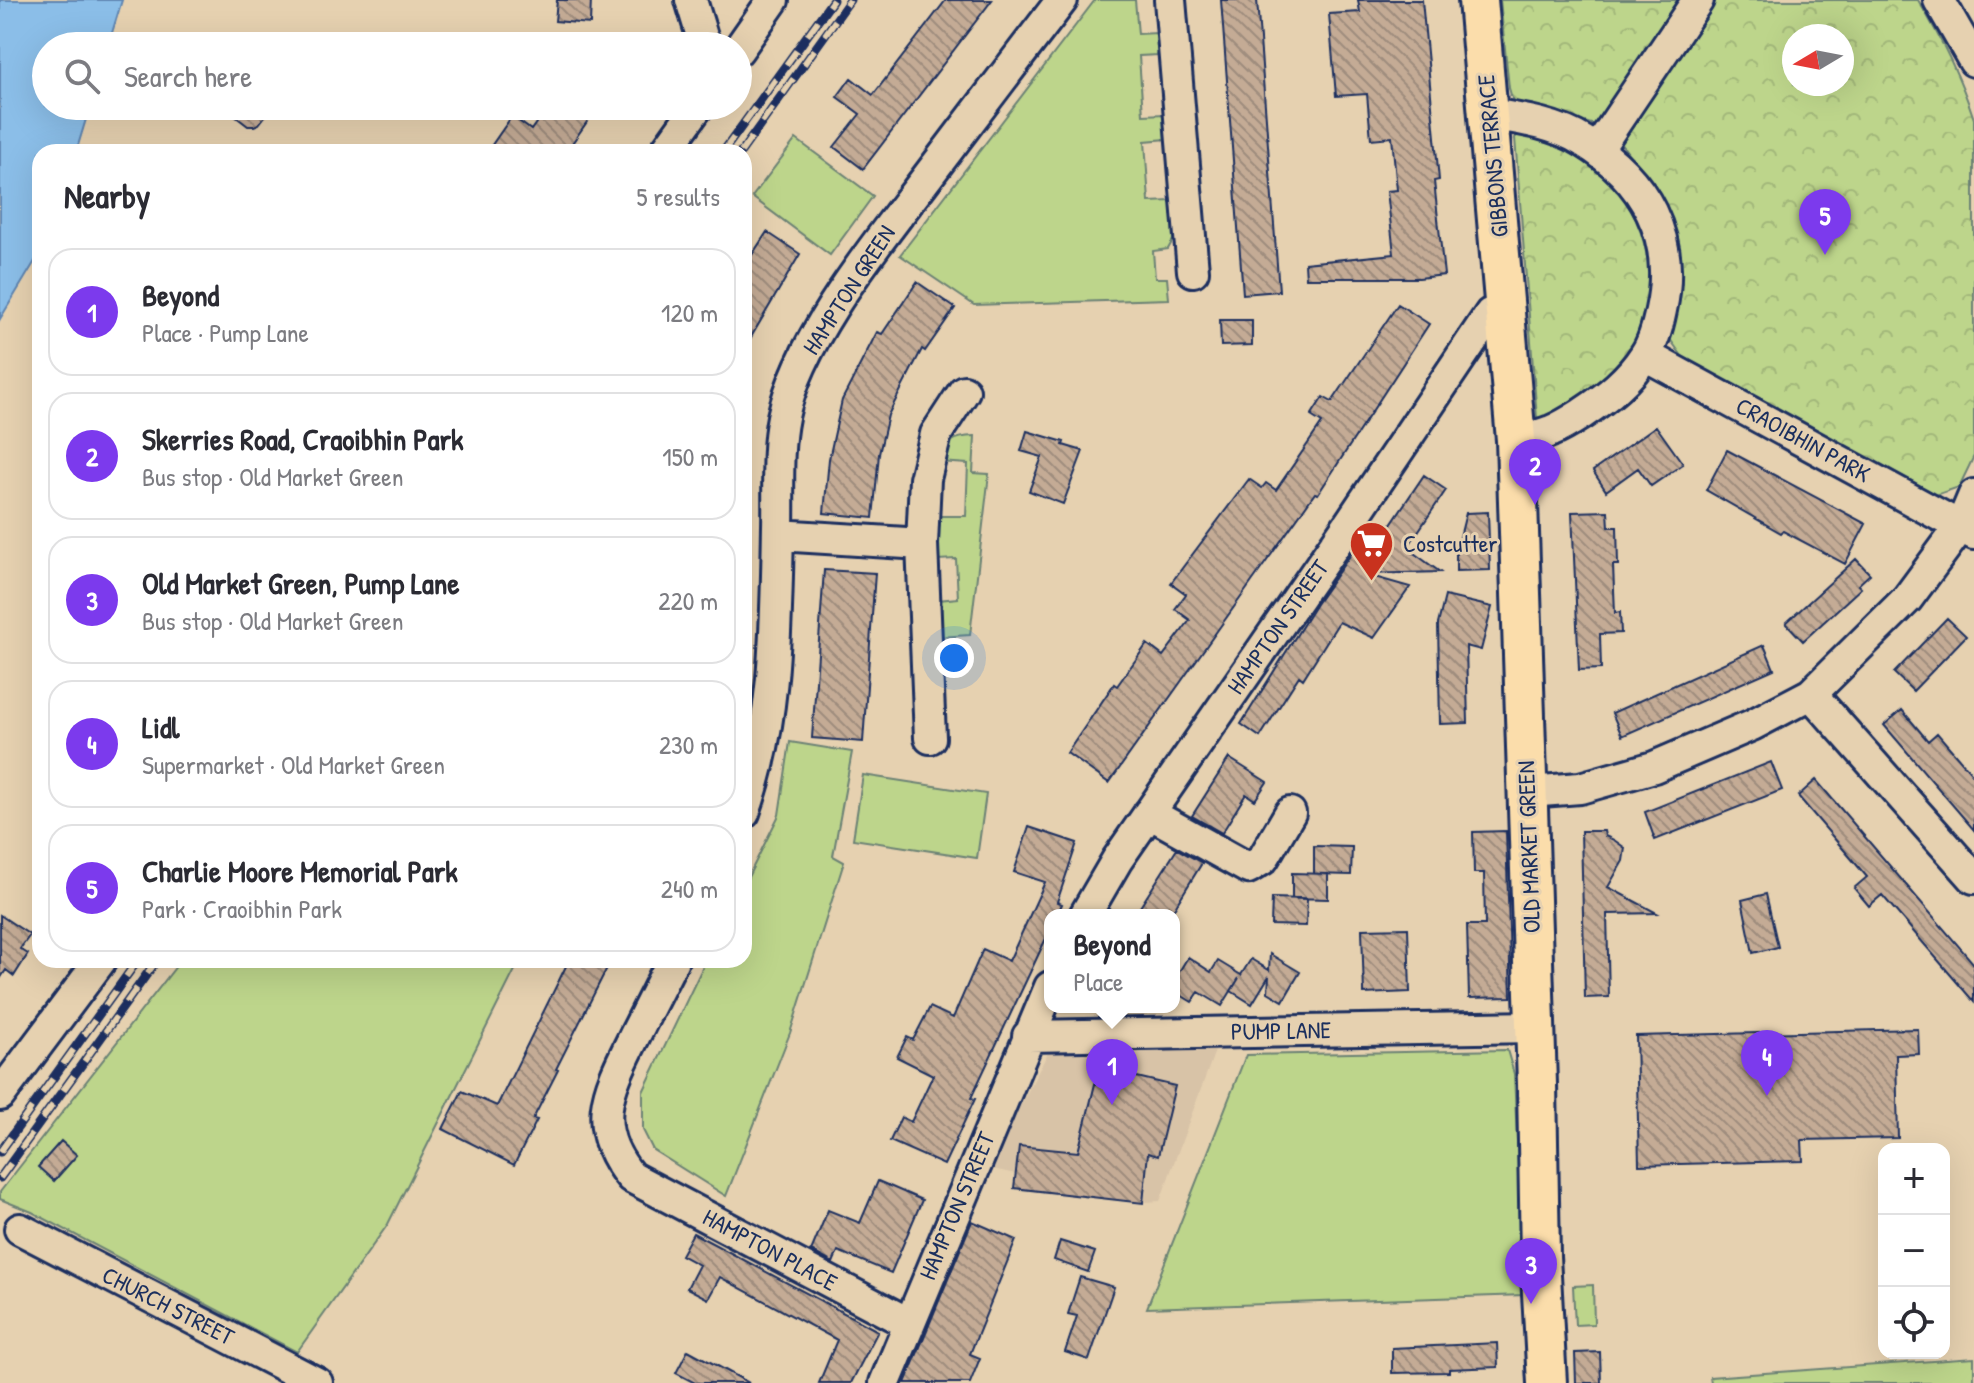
<!DOCTYPE html>
<meta charset="utf-8">
<style>
:root{--surface:#fff;--page:#f2f2f3;--text:#2b2b33;--muted:#7c7c81;--line:#e1e1e2;--accent:#7c3aed}
body{margin:0;font-family:"Patrick Hand",sans-serif;background:var(--page);color:var(--text)}
.controls{position:absolute;right:24px;bottom:24px;display:grid;overflow:hidden;border-radius:16px;box-shadow:0 8px 32px #0002}
.controls button{width:72px;height:72px;display:grid;place-items:center;padding:0;border:0;border-bottom:2px solid var(--line);background:var(--surface);color:var(--text);font:40px sans-serif}
.compass{position:absolute;left:1782px;top:24px;width:72px;height:72px;border-radius:50%;background:var(--surface);box-shadow:0 8px 32px #0002;rotate:260deg}
.you{position:absolute;left:954px;top:658px;width:28px;height:28px;margin:-20px;border:6px solid #fff;border-radius:50%;background:#1a73e8;box-shadow:0 0 0 12px #1a73e833}
.badge{display:grid;place-items:center;width:52px;height:52px;border-radius:50%;background:var(--accent);color:#fff;font-size:26px;font-weight:700}
.pin{position:absolute;translate:-50% -66px;filter:drop-shadow(0 2px 4px #0008)}
.pin::after{content:'';position:absolute;top:42px;width:28px;height:24px;background:inherit;clip-path:polygon(0 0,100% 0,50% 100%)}
.popup{position:absolute;left:1044px;top:909px;width:136px;height:104px;box-sizing:border-box;display:grid;place-content:center;border-radius:16px;background:var(--surface);filter:drop-shadow(0 2px 6px #0005);font-size:26px;white-space:nowrap;color:var(--muted)}
.popup b{font-size:30px;color:var(--text)}
.popup::after{content:'';position:absolute;left:50%;top:100%;margin-left:-16px;border:16px solid transparent;border-top-color:var(--surface)}
.list{margin:0;padding:0;list-style:none}
h2{display:flex;justify-content:space-between;align-items:center;height:104px;margin:0;padding:0 32px;font-size:34px}
h2 small{font-size:26px;font-weight:400;color:var(--muted)}
.list li{display:grid;grid-template-columns:52px 1fr auto;gap:24px;align-items:center;box-sizing:border-box;height:128px;margin:0 16px 16px;padding:0 16px;border:2px solid var(--line);border-radius:24px}
.list b{display:block;font-size:30px;white-space:nowrap}
.list p{margin:0;font-size:26px;white-space:nowrap;color:var(--muted)}
.list em{font-size:26px;font-style:normal;color:var(--muted)}
.icon{flex:none;width:44px;height:44px;fill:none;stroke:currentColor;stroke-width:2;stroke-linecap:round;stroke-linejoin:round}
.map{position:relative;flex:none;width:1974px;height:1383px;overflow:hidden}
.search{position:absolute;background:var(--surface);box-shadow:0 8px 32px #0002;left:32px;top:32px;width:720px;height:88px;display:flex;align-items:center;gap:20px;box-sizing:border-box;padding:0 28px;border-radius:44px;color:var(--muted);font-size:30px}
.panel{position:absolute;background:var(--surface);box-shadow:0 8px 32px #0002;left:32px;top:144px;width:720px;height:824px;border-radius:24px}
.map>svg:first-child{display:block}
</style>
<div class="map">
<svg width="1974" height="1383" viewBox="0 0 1974 1383">
<defs>
<pattern id="forest-crowns" width="20" height="18" patternUnits="userSpaceOnUse" patternTransform="scale(2)"><rect width="20" height="18" fill="#bdd58b"/><path d="M2 6a3 3 0 1 1 6 0M12 15a3 3 0 1 1 6 0" fill="none" stroke="#a2b77a"/></pattern>
<pattern id="building-back-hatch" width="6" height="6" patternUnits="userSpaceOnUse" patternTransform="scale(2)"><rect width="6" height="6" fill="#c4ab95"/><path d="M-1 5l2 2M0 0l6 6M5-1l2 2" fill="none" stroke="#9e8c7d"/></pattern>
</defs>
<rect width="100%" height="100%" fill="#e6d1b0"/>
<filter id="ink" filterUnits="userSpaceOnUse"><feTurbulence type="fractalNoise" baseFrequency=".0125" numOctaves="2"/><feDisplacementMap in="SourceGraphic" scale="16" xChannelSelector="R" yChannelSelector="G"/><feConvolveMatrix kernelMatrix="1 2 1 2 8 2 1 2 1" color-interpolation-filters="sRGB"/></filter>
<g filter="url(#ink)">
<path fill="#d8c3a7" d="M1216 1048 1160 1201 1146 1202 988 1168 1050 1049Z"/>
<path fill="#bdd58b" stroke="#6c8274" stroke-width="2" d="M1095 0H1135L1138 34 1157 33 1158 55 1139 56 1143 115 1165 114 1167 139 1145 141 1149 202 1171 201 1173 240 1168 249 1153 251 1155 278H1167L1169 299 974 305 900 255Z
M796 139 873 196 830 255 752 197Z
M975 436 973 473 989 474 970 635 939 637 938 600 958 598 956 559 937 560V516H966L968 464 940 462C949 441 950 437 975 436Z
M790 742 852 752 833 856 844 862 790 1033 726 1196 653 1150 643 1130V1092L706 960H744V885L779 815Z
M863 775 986 794 977 858 853 839Z
M181 960H520L388 1224 297 1352 32 1212 0 1199V1192Z
M1507 1050 1514 1074 1524 1295 1147 1308 1246 1055Z
M1593 1285 1594 1324 1575 1325 1573 1286Z
M1974 1358V1383H1711L1710 1377Z"/>
<path fill="url(#forest-crowns)" stroke="#6c8274" stroke-width="2" fill-rule="evenodd" d="M1500 0H1686L1605 120 1595 125 1513 102 1509 88Z
M1713 0H1918C1941 38 1960 76 1974 119V456L1959 487 1933 496 1682 356 1667 335C1671 289 1684 241 1661 198 1650 178 1632 162 1620 141ZM1794 36H1842V84H1794Z
M1518 133C1542 139 1567 144 1587 159 1656 210 1671 310 1614 375 1601 390 1560 410 1541 422L1537 418 1515 138Z"/>
<path fill="#8bbee8" stroke="#5e85b1" stroke-width="2" d="M0 0H122L108 46H46V106H90L76 152H40V253L0 319Z"/>
<path fill="url(#building-back-hatch)" stroke="#1b2f5e" stroke-width="2" d="M557 0H591L590 24 555 21Z
M946 0H992L863 169 834 147 860 114 837 97 851 78 873 95Z
M1221 0H1257L1279 291 1243 294Z
M1358 0H1422L1439 180 1434 181 1444 275 1419 278H1306L1305 263 1394 254 1387 191 1397 190 1392 137 1371 139 1367 94 1336 96 1329 14 1360 12Z
M222 106H273L259 124 254 126H248Z
M548 106H598L566 152H487L512 116 531 130Z
M767 232 800 254 744 349V267Z
M917 282 955 308 925 351 922 349 888 415 879 454 873 518 824 513 829 459 842 400 877 332 882 334Z
M1398 304 1429 324 1318 494 1315 493 1109 783 1067 753 1114 684 1117 686 1147 644 1163 656 1190 620 1175 609 1186 594 1171 583 1249 479 1262 488 1266 483 1276 490 1322 423 1311 416 1323 397 1332 402Z
M1220 320H1252V345L1221 346Z
M1656 426 1683 464 1651 486 1638 468 1606 491 1593 471Z
M1027 431 1064 442 1063 445 1083 451 1063 504 1029 491 1042 457 1021 451Z
M1727 450 1866 524 1845 564 1783 531 1781 533 1706 490Z
M1424 475 1446 490 1407 548 1440 572 1364 574 1410 587 1374 638 1339 622 1303 679 1299 676 1260 737 1241 724 1316 604 1368 530 1367 540 1376 546Z
M1608 511 1609 527H1617L1618 565H1613L1615 613 1620 612 1621 633 1600 634 1601 669 1579 670 1572 512Z
M1488 512 1490 570 1456 571V553L1466 513Z
M1856 559 1870 574 1858 585 1861 588 1803 641 1786 623Z
M824 570 875 573 863 742 812 738Z
M1445 596 1492 607 1481 650 1466 646 1468 723 1440 724 1438 624Z
M1947 618 1966 636 1913 691 1894 673Z
M1764 645 1774 669 1622 736 1612 713Z
M1902 710 1928 741 1937 733 1974 776V830L1884 725Z
M1229 758 1267 782 1255 800 1246 794 1222 833 1192 816Z
M1771 762 1782 790 1655 840 1645 812Z
M1816 780 1974 964V1002L1882 895 1869 906 1854 888 1867 877 1798 796Z
M1029 827 1077 843 1057 902 1062 904 1057 915H1050V930L971 1098 975 1099 944 1165 890 1141 901 1117 911 1122 933 1075 897 1057 907 1037 913 1040 930 1007 953 1018 983 949 1009 961 1045 882 1014 872Z
M1506 831 1511 997 1469 998 1467 925H1485L1484 873H1474L1473 832Z
M1581 831H1604L1605 836 1614 840 1625 848 1623 861 1608 887 1657 913 1607 914 1609 997 1585 998Z
M1314 846 1352 847 1351 875 1314 874Z
M1177 849 1202 863 1170 915H1135Z
M1292 873 1328 874V899L1292 898Z
M1766 894 1778 947 1753 953 1742 900Z
M1272 898 1307 899 1306 926 1271 925Z
M0 915 30 935 20 949 28 954 14 976 6 970 0 979Z
M1408 928 1410 992 1364 994 1362 929Z
M1270 954 1300 972 1283 1001 1268 992 1269 976 1252 1004 1231 991 1239 978 1222 1006 1199 992 1192 1002 1174 991V980L1188 957 1211 972 1218 961 1241 975 1251 959 1269 970Z
M569 960H611L556 1069 558 1070 533 1119 537 1120 514 1165 443 1129 462 1091 497 1106Z
M1918 1029 1919 1054 1896 1055 1898 1138 1802 1140 1803 1161 1639 1165 1636 1036Z
M1099 1068 1175 1086 1158 1156 1148 1153 1143 1203 1014 1188 1019 1146 1078 1152Z
M61 1141 77 1155 54 1181 38 1167Z
M878 1181 922 1200 891 1273 838 1251 833 1263 811 1251 828 1210 860 1223Z
M972 1221 1016 1240 970 1354 980 1358 970 1383H905Z
M693 1233 878 1331 851 1383H819L837 1340 720 1277 708 1299 687 1288 699 1265 681 1255Z
M1060 1241 1095 1252 1088 1272 1054 1260Z
M1080 1277 1114 1287 1089 1360 1065 1352 1077 1316 1068 1314Z
M1497 1343 1498 1367 1449 1369V1372L1392 1373V1348Z
M688 1350 749 1383H695L676 1373Z
M1600 1352 1601 1383H1576L1575 1353Z"/>
<g fill="none" stroke-linecap="round" stroke-linejoin="round">
<defs>
<path id="minor" d="M691 0 705 46
M1170 0 1193 271
M1939 0 1974 61
M738 50 773 0
M1490 114C1520 119 1556 124 1583 141 1645 179 1677 237 1661 310 1658 325 1654 342 1645 355 1629 380 1607 397 1583 413 1572 420 1563 426 1551 431 1540 436 1528 437 1516 440
M1597 150 1698 0
M665 152 698 106
M1645 355 1974 534
M778 535 922 544
M1811 694 1974 878
M930 738 922 544 925 479 936 434 964 391
M1528 792 1580 788 1654 767 1752 725 1811 694 1907 599 1961 526 1974 495
M744 813C777 721 776 623 778 526 779 490 776 451 783 417 799 339 874 247 922 184 969 122 1015 61 1062 0
M1149 813 1248 868 1263 859 1290 813
M1085 915 1117 860 1349 524 1490 314 1507 312
M673 960C661 984 648 1009 636 1033 610 1086 587 1124 631 1177L908 1323
M1028 1036 1534 1027
M0 1095 101 960
M20 1229 317 1383
M885 1383 1050 987"/>
<path id="major" d="M1478 0 1516 440 1537 1084 1540 1257 1547 1383"/>
</defs>
<use href="#minor" stroke="#1b2f5e" stroke-width="36"/>
<use href="#major" stroke="#1b2f5e" stroke-width="44"/>
<use href="#minor" stroke="#e6d1b0" stroke-width="30"/>
<use href="#major" stroke="#fbddab" stroke-width="38"/>
<defs>
<path id="rail" d="M723 152 833 0
M741 152 850 0
M0 1152 138 960
M0 1178 157 960"/>
</defs>
<use href="#rail" stroke="#1b2f5e" stroke-width="9"/>
<use href="#rail" stroke="#e6d1b0" stroke-width="6" stroke-dasharray="18" stroke-linecap="butt"/>
</g>
</g>
<defs>
<symbol id="supermarket-pin" viewBox="-11 -11 22 30"><path d="M0 17L-7.5 6A9.5 9.5 0 1 1 7.5 6Z" fill="#c8321e" stroke="#e6d1b0"/><path d="M-6-5.5h2.5l.6 2H6L4.5 2H-2.5L-4.4-4H-6ZM-1.5 3.2a1.3 1.3 0 1 0 .1 0ZM3 3.2a1.3 1.3 0 1 0 .1 0Z" fill="#fff"/></symbol>
</defs>
<g fill-rule="evenodd">
<use href="#supermarket-pin" x="1346" y="518" width="51" height="69"/>
</g>
<g text-anchor="middle" stroke-width="6" stroke-linejoin="round" paint-order="stroke">
<g font-size="24" fill="#1b2f5e" stroke="#e6d1b0">
<text transform="translate(1493 156) rotate(-95)" y="8">GIBBONS TERRACE</text>
<text transform="translate(849 290) rotate(-57)" y="8">HAMPTON GREEN</text>
<text transform="translate(1803 440) rotate(29)" y="8">CRAOIBHIN PARK</text>
<text transform="translate(1278 627) rotate(-55)" y="8">HAMPTON STREET</text>
<text transform="translate(1529 847) rotate(-92)" y="8">OLD MARKET GREEN</text>
<text transform="translate(1281 1031) rotate(-1)" y="8">PUMP LANE</text>
<text transform="translate(957 1206) rotate(-67)" y="8">HAMPTON STREET</text>
<text transform="translate(770 1250) rotate(28)" y="8">HAMPTON PLACE</text>
<text transform="translate(168 1306) rotate(27)" y="8">CHURCH STREET</text>
</g>
<g font-size="24" fill="#1b2f5e" stroke="#e6d1b0" text-anchor="start">
<text x="1403" y="552">Costcutter</text>
</g>
</g>
</svg>
<div class="controls">
<button>+</button>
<button>−</button>
<button><svg class="icon" aria-label="locate" viewBox="0 0 24 24"><circle cx="12" cy="12" r="6"/><path d="M12 2v4M12 18v4M2 12h4M18 12h4"/></svg></button>
</div>
<svg class="compass" viewBox="-18 -18 36 36"><path d="M0-13l5 13h-10z" fill="#e53935"/><path d="M0 13l5-13h-10z" fill="#7c7c81"/></svg>
<div class="you"></div>
<div class="pin badge" style="left:1112px;top:1105px">1</div>
<div class="popup"><b>Beyond</b>Place</div>
<div class="pin badge" style="left:1535px;top:505px">2</div>
<div class="pin badge" style="left:1531px;top:1304px">3</div>
<div class="pin badge" style="left:1767px;top:1096px">4</div>
<div class="pin badge" style="left:1825px;top:255px">5</div>
<div class="search"><svg class="icon" aria-label="search" viewBox="0 0 24 24"><circle cx="10" cy="10" r="6"/><path d="M15 15l6 6"/></svg>Search here</div>
<section class="panel">
<h2>Nearby<small>5 results</small></h2>
<ul class="list">
<li><span class="badge">1</span><div><b>Beyond</b><p>Place · Pump Lane</p></div><em>120 m</em></li>
<li><span class="badge">2</span><div><b>Skerries Road, Craoibhin Park</b><p>Bus stop · Old Market Green</p></div><em>150 m</em></li>
<li><span class="badge">3</span><div><b>Old Market Green, Pump Lane</b><p>Bus stop · Old Market Green</p></div><em>220 m</em></li>
<li><span class="badge">4</span><div><b>Lidl</b><p>Supermarket · Old Market Green</p></div><em>230 m</em></li>
<li><span class="badge">5</span><div><b>Charlie Moore Memorial Park</b><p>Park · Craoibhin Park</p></div><em>240 m</em></li>
</ul>
</section>
</div>
